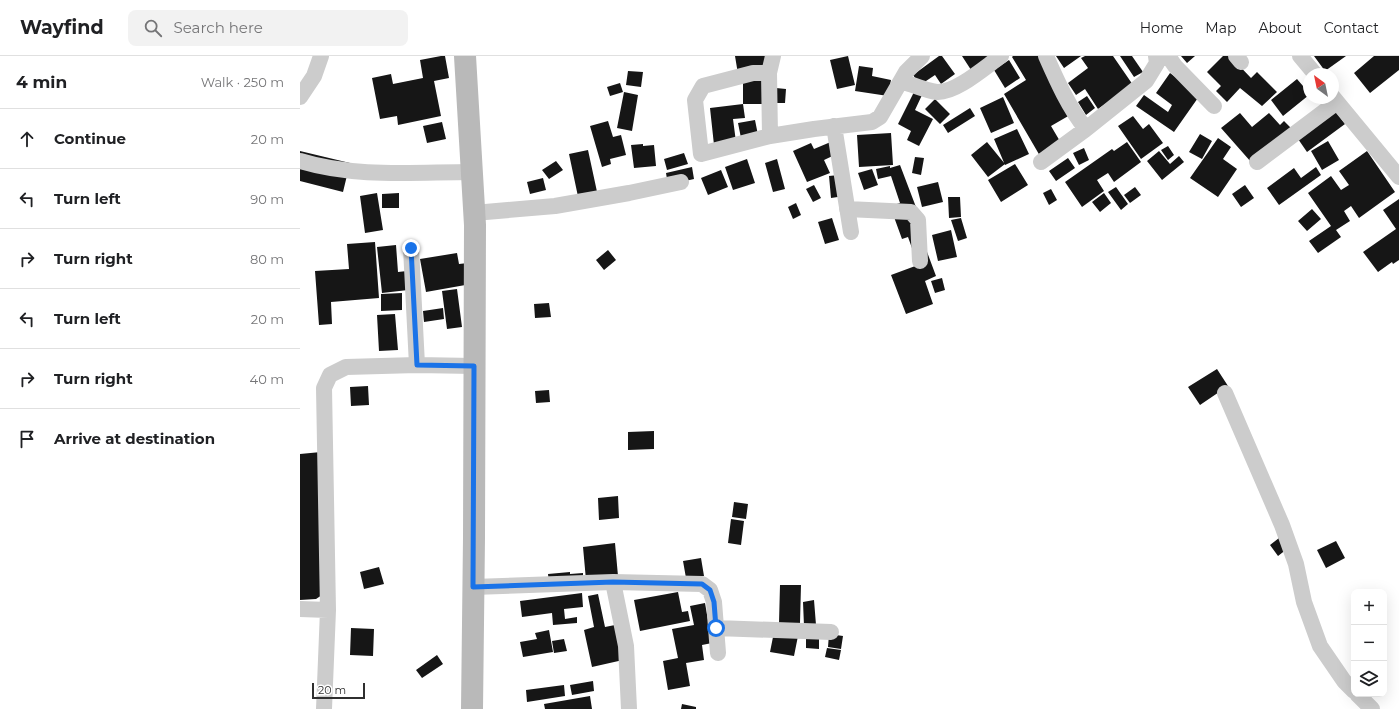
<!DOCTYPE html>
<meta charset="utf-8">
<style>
:root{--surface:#fff;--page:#f2f2f2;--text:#202124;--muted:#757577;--line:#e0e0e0}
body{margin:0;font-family:Montserrat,sans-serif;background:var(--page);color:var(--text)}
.controls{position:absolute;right:12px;bottom:12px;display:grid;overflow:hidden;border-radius:8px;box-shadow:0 4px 16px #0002}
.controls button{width:36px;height:36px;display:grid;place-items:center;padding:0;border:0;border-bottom:1px solid var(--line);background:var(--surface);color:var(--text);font:20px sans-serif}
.compass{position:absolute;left:1003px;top:12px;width:36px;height:36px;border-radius:50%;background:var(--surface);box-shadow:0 4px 16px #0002;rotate:327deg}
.scale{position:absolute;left:12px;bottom:10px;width:53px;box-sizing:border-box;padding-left:4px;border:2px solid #2f2f2f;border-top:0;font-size:11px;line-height:14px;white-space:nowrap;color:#2f2f2f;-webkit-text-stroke:3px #fff;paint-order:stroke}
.stop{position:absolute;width:12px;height:12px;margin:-9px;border:3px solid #1a73e8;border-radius:50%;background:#fff}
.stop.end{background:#1a73e8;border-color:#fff;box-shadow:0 1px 4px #0008}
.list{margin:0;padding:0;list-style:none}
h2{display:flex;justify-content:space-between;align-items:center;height:52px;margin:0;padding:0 16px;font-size:17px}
h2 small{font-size:13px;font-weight:400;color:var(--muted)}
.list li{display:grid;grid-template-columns:26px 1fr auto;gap:12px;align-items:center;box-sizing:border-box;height:60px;padding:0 16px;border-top:1px solid var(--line)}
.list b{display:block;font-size:15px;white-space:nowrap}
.list em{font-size:13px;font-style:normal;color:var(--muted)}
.icon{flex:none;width:22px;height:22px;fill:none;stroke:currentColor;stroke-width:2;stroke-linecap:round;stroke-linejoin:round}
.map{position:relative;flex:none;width:1099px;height:653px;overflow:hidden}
header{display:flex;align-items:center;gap:24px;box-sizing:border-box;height:56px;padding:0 20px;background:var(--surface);border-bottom:1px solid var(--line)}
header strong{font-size:19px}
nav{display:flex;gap:22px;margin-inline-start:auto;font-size:14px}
.search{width:280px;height:36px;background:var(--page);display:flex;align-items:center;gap:10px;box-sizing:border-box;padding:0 14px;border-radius:8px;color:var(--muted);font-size:15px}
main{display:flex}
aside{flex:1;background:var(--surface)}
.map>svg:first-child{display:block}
</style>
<header>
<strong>Wayfind</strong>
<div class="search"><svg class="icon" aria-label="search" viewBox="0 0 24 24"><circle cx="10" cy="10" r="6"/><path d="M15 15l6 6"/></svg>Search here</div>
<nav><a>Home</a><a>Map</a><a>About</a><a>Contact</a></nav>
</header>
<main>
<aside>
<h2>4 min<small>Walk · 250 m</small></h2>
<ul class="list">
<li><svg class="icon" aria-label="ahead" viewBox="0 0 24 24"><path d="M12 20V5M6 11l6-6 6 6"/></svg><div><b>Continue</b></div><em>20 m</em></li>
<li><svg class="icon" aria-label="left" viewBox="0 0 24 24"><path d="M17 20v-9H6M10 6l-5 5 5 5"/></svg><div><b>Turn left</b></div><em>90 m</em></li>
<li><svg class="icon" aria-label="right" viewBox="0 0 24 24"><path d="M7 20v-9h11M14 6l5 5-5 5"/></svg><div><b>Turn right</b></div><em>80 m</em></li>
<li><svg class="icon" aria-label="left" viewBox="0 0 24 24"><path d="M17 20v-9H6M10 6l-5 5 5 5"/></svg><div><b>Turn left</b></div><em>20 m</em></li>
<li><svg class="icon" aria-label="right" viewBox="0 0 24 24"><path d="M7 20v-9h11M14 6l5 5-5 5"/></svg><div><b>Turn right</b></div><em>40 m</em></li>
<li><svg class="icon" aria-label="arrive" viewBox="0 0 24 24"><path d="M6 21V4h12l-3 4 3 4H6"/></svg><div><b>Arrive at destination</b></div></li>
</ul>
</aside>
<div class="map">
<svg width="1099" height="653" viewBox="0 0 1099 653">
<rect width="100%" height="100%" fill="#fff"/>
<path fill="#161616" d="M141 0H145L149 22 134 25 141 60 98 69 97 60 80 63 72 22 91 18 93 28 123 22 120 4Z
M435 0H471L467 13 438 18Z
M548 0 555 29 537 33 530 4Z
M639 0H642L655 18 641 28 635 19 620 29 613 19Z
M662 0H690L673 17Z
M713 0H743L770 59 751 70 761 87 740 100 704 38 726 24 712 1Z
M756 0H781L764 12Z
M785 0H813L833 29 798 53 785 33 776 39 768 27 788 12 781 2Z
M820 0H832L843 16 834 21Z
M881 0H895L887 7Z
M923 0H930L951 22 957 16 977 36 962 50 940 32 927 46 916 35 921 30 907 16Z
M1014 0H1046L1025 15Z
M1074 0H1099V14L1070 37 1054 17Z
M709 4 720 22 705 32 694 14Z
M559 10 573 12 572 20 591 24 588 40 555 35Z
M328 15 343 16 341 31 326 29Z
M870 17 900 39 874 76 836 50 844 39 868 56 872 49 856 37Z
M443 23H463V48H443Z
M997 23 1009 37V39L983 60 971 44Z
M320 27 323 36 310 40 307 31Z
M476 32 486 33 485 47H476Z
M324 36 338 39 332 75 317 72Z
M614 36 622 39 615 54 633 63 619 90 607 84 611 75 598 68Z
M787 40 795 52 786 59 778 46Z
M703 41 714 67 691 77 680 52Z
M635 43 650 58 640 68 625 53Z
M443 48 445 62 433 63 436 86 414 89 410 52Z
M670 52 675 60 648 77 643 69Z
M1034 53 1045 68 1007 96 996 80Z
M940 57 952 71 969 57 980 69 984 65 991 72 951 106 921 72Z
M833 60 843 73 849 68 863 87 841 103 818 70Z
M455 64 458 79 441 82 438 67Z
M308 65 313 81 321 79 326 99 310 103 311 108 302 111 290 70Z
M142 66 146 83 127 87 123 70Z
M717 73 729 98 705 109 694 83Z
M591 77 593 109 559 111 557 79Z
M900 78 912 85 902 103 889 96Z
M918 82 931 91 923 103 937 113 918 141 890 122Z
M533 85 539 97 524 104 530 117 507 126 493 95 511 87 514 93Z
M1028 85 1039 104 1022 114 1011 95Z
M687 86 705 108 688 121 671 99Z
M827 86 841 106 814 126 808 117 797 124 804 135 782 151 765 126 812 93 814 95Z
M343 88V90L354 89 356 110 334 112 331 89Z
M868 90 874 99 868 104 861 94Z
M784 92 789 104 779 109 773 97Z
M288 94 299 145 280 150 269 98Z
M0 95 50 107 43 136 0 125Z
M859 95 870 108 879 100 884 106 862 124 847 105Z
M1067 95 1095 136 1059 162 1051 150 1044 155 1050 165 1036 174 1041 181 1018 197 1009 185 1031 170 1008 137 1031 120 1041 134 1049 129 1039 115Z
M384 97 388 108 367 114 364 103Z
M615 101 624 102 621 119 612 117Z
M768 102 775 112 756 125 749 115Z
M447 103 455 127 433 134 425 111Z
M477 103 485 133 473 136 465 107Z
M256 105 263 114 249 123 242 114Z
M715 108 728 129 701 146 688 124Z
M600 109 619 159 614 161 636 220 625 225 633 248 606 258 591 219 618 209 608 181 602 183 590 150 600 147 591 120 578 123 576 113 590 110V112Z
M392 111 394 123 368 129 366 117Z
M1016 111 1021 119 979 149 967 132 994 112 1001 122Z
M572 113 578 129 564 134 558 117Z
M421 114 428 131 408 139 401 122Z
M548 118 551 139 531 142 529 120Z
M243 122 246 134 230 138 227 126Z
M638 126 643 146 622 151 617 131Z
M514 129 521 142 513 146 506 133Z
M945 129 954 142 941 151 932 138Z
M816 131 828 148 821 154 808 136Z
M835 131 841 139 830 147 824 139Z
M751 133 757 144 749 149 743 137Z
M77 137 83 174 65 177 60 140Z
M99 137V152H82V138Z
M804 137 811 147 800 156 792 146Z
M648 141H660L661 161 649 162Z
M1099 143V204L1093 208 1092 206 1078 216 1063 196 1096 173 1083 154Z
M496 147 501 159 493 163 488 151Z
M1012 153 1021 163 1007 175 998 165Z
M532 162 539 184 525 188 518 166Z
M661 162 667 182 658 185 651 164Z
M651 174 657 201 638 205 632 179Z
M75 186 79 242 31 246 32 268 19 269 15 215 49 213 47 188Z
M96 189 98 216 107 215 108 234 82 237 77 191Z
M308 194 316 204 304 214 296 204Z
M157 197 159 208 168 207 171 228 126 236 120 203Z
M642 222 645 234 635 237 631 225Z
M157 233 162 271 147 273 142 235Z
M102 237V254L81 255V238Z
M249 247 251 261 235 262 234 248Z
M143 252 144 263 124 266 123 255Z
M95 258 98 294 79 295 77 259Z
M917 313 928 330 900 349 888 331Z
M68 330 69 349 51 350 50 331Z
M249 334 250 346 236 347 235 335Z
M354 375V393L328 394V376Z
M21 396 25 537 16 543 0 544V398Z
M318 440 319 462 299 464 298 442Z
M434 446 448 448 446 463 432 461Z
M431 463 444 465 441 489 428 487Z
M979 482 987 493 978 500 970 489Z
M1036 485 1045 502 1026 512 1017 494Z
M315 487 318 520 286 524 283 491Z
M401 502 404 520 386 522 383 505Z
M79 511 84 528 64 533 60 516Z
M270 516V518L283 517V524L249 527 248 518Z
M480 529H501L500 567H479Z
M378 536 382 556 388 555 390 565 340 575 334 544Z
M282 537 283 551 264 553 265 563 277 561V567L253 569 252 557 222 561 220 545Z
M298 538 305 571 315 569 323 604 292 611 284 574 294 571 288 540Z
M514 544 516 569 504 570 503 546Z
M405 547 412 587 402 589 404 604 386 607 390 630 368 634 363 605 378 602 372 573 394 569 390 550Z
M51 572 74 573 73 600 50 599Z
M249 574 253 596 223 601 220 586 237 583 235 577Z
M474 576 498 580 494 600 470 596Z
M529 578 543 580 541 593 528 591Z
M506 582H519V593L506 592Z
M264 583 267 595 254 597 252 585Z
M527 592 541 594 539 604 525 601Z
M137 599 143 608 122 622 116 614Z
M293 625 294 635 272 639 270 629Z
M264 629 265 640 227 646 226 634Z
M290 640 292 653H245L244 648Z
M382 648 396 651V653H381Z"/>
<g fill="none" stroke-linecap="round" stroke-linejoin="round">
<path stroke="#ccc" stroke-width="16" d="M473 0 469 17 470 80 514 73 572 66 580 61 606 16 622 0
M746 0C757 25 769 52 786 73L846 25 857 7 856 0
M868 0 875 10 914 50
M936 0 941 6
M1000 0 1015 18
M469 17H453L403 30 395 44 401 98 470 80
M601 25C611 28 626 35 637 36 656 37 685 11 701 0
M0 41 14 20 21 0
M1033 41 1099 121
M534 70 551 176
M0 105C55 122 115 116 172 116
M741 106 786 73
M957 106 1037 46
M547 153 611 156 618 164 620 205
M174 157 255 150 329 137 381 126
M111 192 117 309
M925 337 982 469 996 508 1004 546 1020 590 1044 625 1054 635
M313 526 326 590 329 653
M173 531 313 526 402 528 410 534 414 546 418 597
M0 553 28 554
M416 572 531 576
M1057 638 1072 653
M24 653 28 554 24 332 30 319 46 311 117 309 174 310"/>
<path stroke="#b9b9b9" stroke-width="22" d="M165 0 175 169 174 482 172 653"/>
</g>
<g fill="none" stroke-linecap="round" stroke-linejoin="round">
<path stroke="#1a73e8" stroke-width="5" d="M111 192 117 309 174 310 173 531 313 526 402 528 410 534 414 546 416 572"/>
</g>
</svg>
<div class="controls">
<button>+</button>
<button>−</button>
<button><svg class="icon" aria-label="layers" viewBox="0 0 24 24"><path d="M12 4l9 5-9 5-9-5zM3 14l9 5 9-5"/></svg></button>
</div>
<svg class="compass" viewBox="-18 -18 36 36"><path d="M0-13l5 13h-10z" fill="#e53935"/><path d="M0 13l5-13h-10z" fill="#757577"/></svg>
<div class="scale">20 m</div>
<div class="stop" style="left:416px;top:572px"></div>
<div class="stop end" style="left:111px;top:192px"></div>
</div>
</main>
